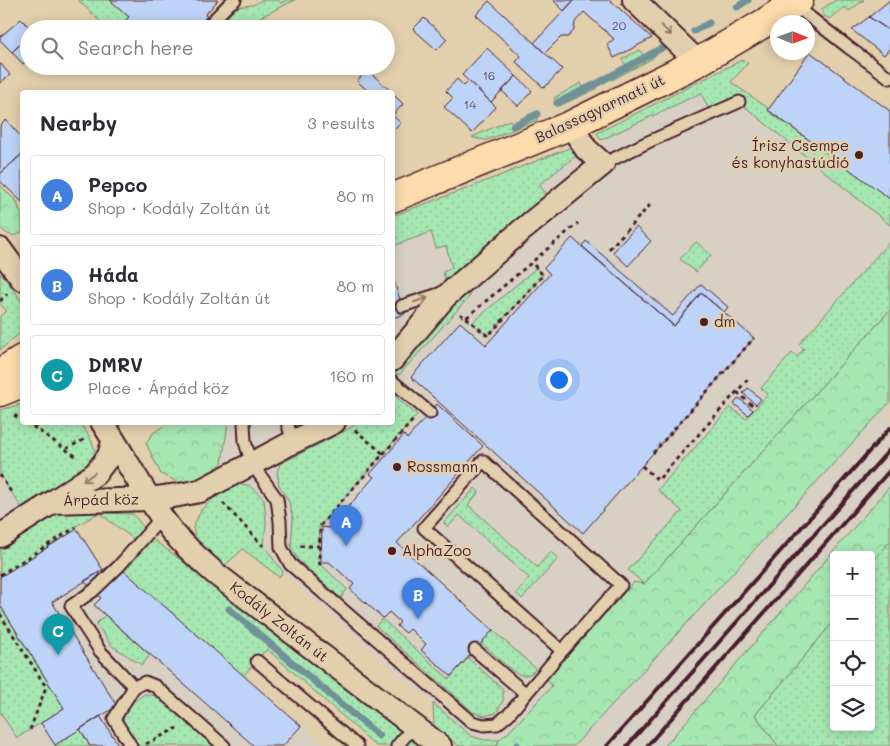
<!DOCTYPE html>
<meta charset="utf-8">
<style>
:root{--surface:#fff;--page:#f7f7f7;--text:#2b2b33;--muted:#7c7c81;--line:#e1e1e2;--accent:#111827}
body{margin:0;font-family:Mali,sans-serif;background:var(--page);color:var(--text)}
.controls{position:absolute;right:15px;bottom:15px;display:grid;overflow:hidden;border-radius:5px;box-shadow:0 2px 12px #0003}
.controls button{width:45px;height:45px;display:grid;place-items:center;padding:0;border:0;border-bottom:1px solid var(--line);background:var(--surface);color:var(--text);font:25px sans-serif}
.compass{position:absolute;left:770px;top:15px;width:45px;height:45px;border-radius:50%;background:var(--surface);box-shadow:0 2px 12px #0003;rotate:91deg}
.you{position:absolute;left:558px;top:379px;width:18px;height:18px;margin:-12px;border:4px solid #fff;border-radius:50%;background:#1a73e8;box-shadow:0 0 0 8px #1a73e833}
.badge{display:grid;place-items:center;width:32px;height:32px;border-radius:50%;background:var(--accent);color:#fff;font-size:16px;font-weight:700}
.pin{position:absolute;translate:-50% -41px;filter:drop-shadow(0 1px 2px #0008)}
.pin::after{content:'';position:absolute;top:26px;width:18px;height:15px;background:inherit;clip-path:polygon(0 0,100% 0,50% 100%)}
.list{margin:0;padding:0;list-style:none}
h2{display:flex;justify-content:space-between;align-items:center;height:65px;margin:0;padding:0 20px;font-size:21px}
h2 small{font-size:16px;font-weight:400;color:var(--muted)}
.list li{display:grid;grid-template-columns:32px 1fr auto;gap:15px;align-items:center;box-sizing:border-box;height:80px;margin:0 10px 10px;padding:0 10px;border:1px solid var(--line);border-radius:5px}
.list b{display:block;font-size:19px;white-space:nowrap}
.list p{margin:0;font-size:16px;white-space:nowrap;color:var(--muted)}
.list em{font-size:16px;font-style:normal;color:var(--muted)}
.icon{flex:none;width:28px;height:28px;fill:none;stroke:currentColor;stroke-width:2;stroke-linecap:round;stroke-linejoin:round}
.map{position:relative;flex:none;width:890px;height:746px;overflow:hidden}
.search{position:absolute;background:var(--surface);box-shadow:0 2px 12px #0003;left:20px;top:20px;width:375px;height:55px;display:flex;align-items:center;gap:12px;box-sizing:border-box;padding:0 18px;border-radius:28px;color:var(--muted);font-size:19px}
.panel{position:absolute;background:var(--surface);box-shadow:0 2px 12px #0003;left:20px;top:90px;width:375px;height:335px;border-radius:5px}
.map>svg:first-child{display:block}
</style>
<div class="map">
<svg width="890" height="746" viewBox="0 0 890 746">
<defs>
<pattern id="grass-dots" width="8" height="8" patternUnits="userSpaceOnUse" patternTransform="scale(1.25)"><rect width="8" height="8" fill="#a6e7b1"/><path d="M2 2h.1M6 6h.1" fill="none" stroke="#90c698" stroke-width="1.8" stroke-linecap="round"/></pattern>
<pattern id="forest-crowns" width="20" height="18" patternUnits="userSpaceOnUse" patternTransform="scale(1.25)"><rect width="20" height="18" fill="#a6e7b1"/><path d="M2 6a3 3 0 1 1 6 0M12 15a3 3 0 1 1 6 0" fill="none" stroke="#90c698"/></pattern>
</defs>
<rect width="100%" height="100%" fill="#e2cfad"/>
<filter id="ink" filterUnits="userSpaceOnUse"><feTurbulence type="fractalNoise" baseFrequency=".02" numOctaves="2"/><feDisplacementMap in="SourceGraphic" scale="10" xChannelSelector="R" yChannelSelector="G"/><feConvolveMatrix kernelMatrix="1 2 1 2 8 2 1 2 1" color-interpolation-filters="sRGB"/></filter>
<g filter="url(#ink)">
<path fill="#d7d0c3" d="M719 82 890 208V310L510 731 499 740H484L471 736 286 576 200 491 205 423 392 422 393 224 586 149Z
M890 402V486L665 746H574Z
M0 475 28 518 0 536Z
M77 529 103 569 115 563 326 746H0V558L10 571Z"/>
<path fill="url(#grass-dots)" stroke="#78836e" d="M78 0H110L129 17 135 29H108Z
M261 0H278L281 3 286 0H295L236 29H220C225 21 232 7 243 6 251 5 254 6 261 0Z
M836 0H864L849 11 844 7 829 19 823 15 822 9Z
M640 50 644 58 658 50 653 58 612 80 610 77 627 67 622 59Z
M742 60 748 63 731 82 769 109 768 111 890 198V225L739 102 711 114 701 93 601 140 597 133Z
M581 83 584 90 596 84V89L559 106 554 98Z
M537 114V120L487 140 478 139 472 137 510 120 513 125Z
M574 146 581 152 539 185 550 198 458 274 445 279 443 272 452 268 446 246 436 248 431 232 393 246 392 216 471 187Z
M890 241V310L644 584 628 570 682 511 658 490 730 407 746 419 768 394 761 388 792 353 797 357 804 349 799 344Z
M696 242 711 255 696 272 680 259Z
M536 268 543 275 488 336 472 323Z
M0 273C7 282 17 292 22 303 24 309 23 325 21 332L0 350V316L7 311 0 304Z
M464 291 470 296 399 375 395 372 451 302Z
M393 394 417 415 320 526 319 563 347 589 341 598 298 560 291 546 293 519 289 502 279 485 277 472 280 464 352 427 356 423 392 422Z
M22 404V422L80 423C86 431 98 447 94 458 93 461 90 463 88 465L21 507 0 475V410Z
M232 484 249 485 264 499 266 521 264 546 283 572 279 577 243 549 223 567 198 546 193 528 201 510 216 496Z
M475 488 479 492 468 505 537 567 551 552 558 559 522 599 516 593 529 578 459 515 448 527 444 523Z
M53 502 99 513 133 514 148 533 139 543 99 513 76 526 77 529 0 577V536Z
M151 538 436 746H376L267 649 243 676 123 570Z
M890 541V746H778L755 715 834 621V727H871V562Z
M0 605 64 708 17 738 0 712Z
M105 615 150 655 142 665 112 646 96 624Z
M382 619 449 679 468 658 503 689V701L496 713 485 716 473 712 376 626Z
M493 630 536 669C532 673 528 676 522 675 512 674 490 650 481 643Z
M145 694 156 696 213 746H138C134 739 128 732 125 725 119 710 135 700 145 694Z
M433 703 471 736 484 740H499L497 746H459L434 726Z
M80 729 90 746H56L55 745Z"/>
<path fill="url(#forest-crowns)" stroke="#78836e" d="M0 185 17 202 19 209 22 215V232C13 239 7 234 0 228Z
M890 310V402L574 746H497L499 740 510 731 552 686 547 679 634 582 644 584Z
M168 423H228L222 463 213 476 198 482 180 483 161 474 146 443 153 433Z
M890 486V541L871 562V555H834V621L755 715 778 746H665Z"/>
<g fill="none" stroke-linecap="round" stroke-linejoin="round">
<path stroke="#719199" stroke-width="7" d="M737 7 748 0
M694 31 709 23
M557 103 596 84 669 44
M513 126 537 114
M229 609 379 736
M517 745 518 746"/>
</g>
<path fill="#bdd3f7" stroke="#4a1f2b" d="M110 0H218L205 15 207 16 197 28 194 26 191 29H140L139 28 135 29 126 20 129 17Z
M553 0H574L564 11Z
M574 0H610L652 38 614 58 607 44 614 39 584 12 575 22 574 30 568 37H561L545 53 534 43Z
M890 0V31L869 17Z
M489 1 562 69 544 88 516 62 521 56 476 15Z
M869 17 890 31V48L884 55 852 30Z
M424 18 447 39 437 50 413 29Z
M21 19 31 29H29V36L12 52 0 40V37Z
M29 36V59L23 64 12 52Z
M487 48 516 76 491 102 462 75Z
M810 52 890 111V199L768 110Z
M0 64H1L10 75 0 83Z
M367 70 392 92H369L357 81Z
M516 76 532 91 518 106 502 91Z
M457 79 464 86 469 81 496 107 472 133 444 107 453 98 446 91Z
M392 93 403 104 393 115H392Z
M392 115 401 123 392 132Z
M6 120 22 138V154L0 174V126Z
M22 154V202L0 181V174Z
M636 227 651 241 628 266 613 252Z
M572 238 674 326 701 293 754 338 583 533 411 377 460 322 486 345 550 274 544 268Z
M586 241 673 316 701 284 728 307 724 312 701 293 674 326 582 246Z
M392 276 405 314 392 318Z
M748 388 761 399 756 405 743 393Z
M739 398 753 410 748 415 734 404Z
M437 404 483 446 397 543 493 630 451 676 421 650 426 644 410 629 406 633 397 626 400 622 389 612 383 618 350 589 354 584 329 562H321L322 527 330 528 374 477 370 474 404 435 407 439Z
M77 529 103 570 52 602 117 706 55 745 41 723 64 708 0 605V577Z
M115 563 301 726 283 746H254L94 605 101 598 84 581Z
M100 716 119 746H90L80 729Z"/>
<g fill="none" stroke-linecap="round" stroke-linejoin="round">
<defs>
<path id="service" d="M793 4 848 47 890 78
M205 29 230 3 235 0
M603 164 648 142 739 102
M402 306 439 294 444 296
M392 381 430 413
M244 422 245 442 252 464 277 499 280 521 281 547 290 564 472 722 484 725 497 724 509 714 562 651 621 585 483 461 424 528 562 651
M287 422 293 442
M475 650 526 694
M257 661 357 746
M134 687 100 651 71 606 93 591 119 566 162 517
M131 746 114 719 134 687 145 682 155 686 224 746
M397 746 414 726"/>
<path id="minor" d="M634 0 698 62
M0 249 22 279
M392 360 445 297 521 231 603 164 586 149 571 125
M102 422C126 458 145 496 171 530 184 546 200 560 216 574L440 746
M53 502 95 474 109 456 113 442
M0 536 53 502 150 499 179 495 200 491 293 442 334 422"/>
<path id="primary" d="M392 198 571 125 698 62 766 22 799 0
M0 373 22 359
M0 392 22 383"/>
</defs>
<use href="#service" stroke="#4a1f2b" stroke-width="15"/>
<use href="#minor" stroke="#4a1f2b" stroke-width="26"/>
<use href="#primary" stroke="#4a1f2b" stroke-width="31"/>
<path stroke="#4a1f2b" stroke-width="3" stroke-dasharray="4 4" stroke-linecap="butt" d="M609 249 651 204
M0 301 7 294
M460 314 466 318 578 223
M466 318 488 336 543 275 532 263
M737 392 754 407
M14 415 22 420
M26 422 77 457
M355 430 386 456
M66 449 87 438
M653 453 754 338
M642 466 658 480 749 378
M0 475 13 495
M223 503 263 546
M300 546H322
M321 565 319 563 320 526 413 420
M0 575 76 527
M0 614 46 687 30 730
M146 744 177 728"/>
<use href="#service" stroke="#e2cfad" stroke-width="11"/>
<use href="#minor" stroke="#e2cfad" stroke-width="22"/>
<use href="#primary" stroke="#fcdcac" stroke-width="28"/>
<path stroke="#4a1f2b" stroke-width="4" d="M607 746 890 428
M627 746 890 449
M647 746 890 470"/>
</g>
<defs><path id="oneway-shaft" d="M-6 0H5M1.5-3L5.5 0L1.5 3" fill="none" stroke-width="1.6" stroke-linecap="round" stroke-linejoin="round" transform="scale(1.25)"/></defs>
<g stroke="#96776c">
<use href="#oneway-shaft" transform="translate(666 30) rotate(43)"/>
<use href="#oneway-shaft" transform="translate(421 300) rotate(-18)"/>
<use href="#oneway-shaft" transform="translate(89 477) rotate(144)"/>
</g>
</g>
<g fill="#4a1f2b" stroke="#e2cfad" stroke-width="2">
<circle cx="859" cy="155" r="5"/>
<circle cx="704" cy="322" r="5"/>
<circle cx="397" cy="467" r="5"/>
<circle cx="392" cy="551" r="5"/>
</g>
<g text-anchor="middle" stroke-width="5" stroke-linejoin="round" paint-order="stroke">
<g font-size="12" fill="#674c5e">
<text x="619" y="30">20</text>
<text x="489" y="80">16</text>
<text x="470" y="109">14</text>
</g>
<g font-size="15" fill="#4a1f2b" stroke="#e2cfad">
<text transform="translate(600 109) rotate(-25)" y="5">Balassagyarmati út</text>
<text transform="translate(101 500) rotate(-1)" y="5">Árpád köz</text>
<text transform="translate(279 622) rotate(38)" y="5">Kodály Zoltán út</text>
</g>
<g font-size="15" fill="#4a1f2b" stroke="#e2cfad" text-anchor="start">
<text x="849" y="151" text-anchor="end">Írisz Csempe<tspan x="849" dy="17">és konyhastúdió</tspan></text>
<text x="714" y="327">dm</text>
<text x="407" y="472">Rossmann</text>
<text x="402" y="556">AlphaZoo</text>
</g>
</g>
</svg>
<div class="controls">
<button>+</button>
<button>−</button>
<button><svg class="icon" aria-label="locate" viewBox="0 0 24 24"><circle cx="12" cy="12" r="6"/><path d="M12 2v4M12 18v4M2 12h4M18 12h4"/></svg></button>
<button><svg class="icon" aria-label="layers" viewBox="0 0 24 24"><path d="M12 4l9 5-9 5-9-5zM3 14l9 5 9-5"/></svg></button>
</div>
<svg class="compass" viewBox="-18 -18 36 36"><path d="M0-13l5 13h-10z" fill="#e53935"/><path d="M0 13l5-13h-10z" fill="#7c7c81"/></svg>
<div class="you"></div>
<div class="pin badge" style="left:346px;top:546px;background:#3f7fe0">A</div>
<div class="pin badge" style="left:418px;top:619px;background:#3f7fe0">B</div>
<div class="pin badge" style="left:58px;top:655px;background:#0f9aa8">C</div>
<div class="search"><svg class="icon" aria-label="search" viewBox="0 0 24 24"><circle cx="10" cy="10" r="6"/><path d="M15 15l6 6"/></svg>Search here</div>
<section class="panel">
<h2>Nearby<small>3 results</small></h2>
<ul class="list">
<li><span class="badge" style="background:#3f7fe0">A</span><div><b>Pepco</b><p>Shop · Kodály Zoltán út</p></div><em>80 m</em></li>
<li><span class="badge" style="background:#3f7fe0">B</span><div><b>Háda</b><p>Shop · Kodály Zoltán út</p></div><em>80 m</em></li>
<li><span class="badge" style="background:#0f9aa8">C</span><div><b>DMRV</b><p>Place · Árpád köz</p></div><em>160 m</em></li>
</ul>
</section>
</div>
